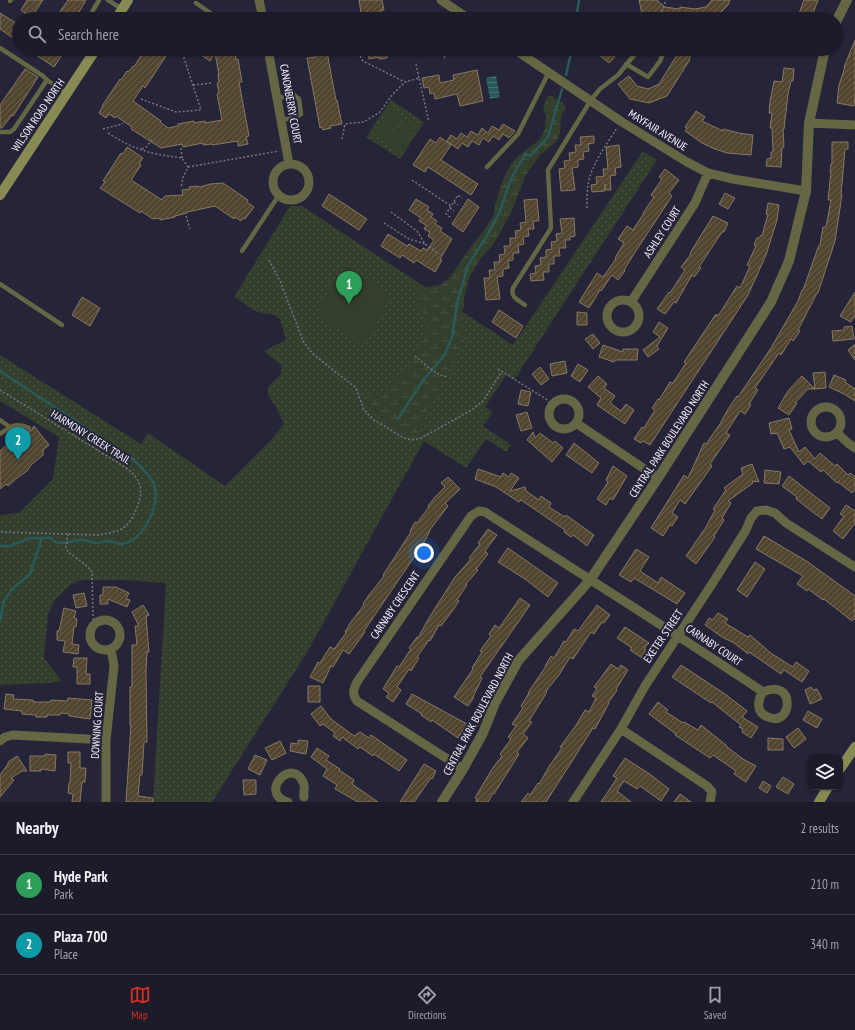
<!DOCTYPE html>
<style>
:root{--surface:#1c1b2a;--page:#252432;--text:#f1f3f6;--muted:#a0a1a8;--line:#3a3947;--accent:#d93025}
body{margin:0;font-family:"PT Sans Narrow",sans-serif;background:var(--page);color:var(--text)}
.controls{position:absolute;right:12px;bottom:12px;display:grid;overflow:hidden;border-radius:8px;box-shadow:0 1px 3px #0004}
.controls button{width:36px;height:36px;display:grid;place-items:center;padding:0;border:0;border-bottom:1px solid var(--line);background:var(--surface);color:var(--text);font:20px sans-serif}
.you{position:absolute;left:424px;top:553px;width:14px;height:14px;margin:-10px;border:3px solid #fff;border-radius:50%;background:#1a73e8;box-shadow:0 0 0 6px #1a73e833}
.badge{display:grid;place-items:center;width:26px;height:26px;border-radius:50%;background:var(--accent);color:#fff;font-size:13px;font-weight:700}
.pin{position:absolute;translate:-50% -33px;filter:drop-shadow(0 1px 2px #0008)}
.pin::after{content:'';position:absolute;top:21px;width:14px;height:12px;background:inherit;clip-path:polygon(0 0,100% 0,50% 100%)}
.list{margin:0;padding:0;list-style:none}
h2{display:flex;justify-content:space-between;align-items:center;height:52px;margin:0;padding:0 16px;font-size:17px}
h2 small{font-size:13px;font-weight:400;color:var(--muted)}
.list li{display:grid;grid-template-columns:26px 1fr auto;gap:12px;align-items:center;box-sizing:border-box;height:60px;padding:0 16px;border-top:1px solid var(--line)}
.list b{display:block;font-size:15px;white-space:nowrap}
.list p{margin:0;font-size:13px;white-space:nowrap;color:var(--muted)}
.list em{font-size:13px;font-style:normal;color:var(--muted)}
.icon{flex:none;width:22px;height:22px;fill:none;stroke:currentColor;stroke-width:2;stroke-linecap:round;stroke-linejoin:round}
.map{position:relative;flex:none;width:855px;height:802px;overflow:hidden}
.search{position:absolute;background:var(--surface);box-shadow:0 1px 3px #0004;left:12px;right:12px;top:12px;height:44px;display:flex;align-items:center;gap:10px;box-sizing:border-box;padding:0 14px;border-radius:22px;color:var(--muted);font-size:15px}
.sheet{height:172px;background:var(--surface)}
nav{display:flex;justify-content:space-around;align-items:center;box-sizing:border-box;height:56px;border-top:1px solid var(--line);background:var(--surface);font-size:11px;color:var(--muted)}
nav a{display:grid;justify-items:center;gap:2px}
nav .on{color:var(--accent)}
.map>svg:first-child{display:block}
</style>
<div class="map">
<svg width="855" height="802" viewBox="0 0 855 802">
<defs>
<pattern id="grass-dots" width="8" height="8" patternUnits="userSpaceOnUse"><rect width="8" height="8" fill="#333e2c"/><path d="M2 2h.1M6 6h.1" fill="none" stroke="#475141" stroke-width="1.8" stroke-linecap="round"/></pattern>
<pattern id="wetland-marsh" width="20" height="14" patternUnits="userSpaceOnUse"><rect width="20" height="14" fill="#333e2c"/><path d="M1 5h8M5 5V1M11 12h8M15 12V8" fill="none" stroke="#475141"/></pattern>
<pattern id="water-rules" width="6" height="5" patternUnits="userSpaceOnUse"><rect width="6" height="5" fill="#295a5a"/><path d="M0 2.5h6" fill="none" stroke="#487273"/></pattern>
<pattern id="building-hatch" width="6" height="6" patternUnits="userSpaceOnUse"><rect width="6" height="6" fill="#524530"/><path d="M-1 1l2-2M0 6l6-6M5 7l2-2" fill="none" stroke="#6b604f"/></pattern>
</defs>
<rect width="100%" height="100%" fill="#252438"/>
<path fill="url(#grass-dots)" d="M391 100 424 122 400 159 366 137Z
M643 151 657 160 514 380 506 375 485 407 493 412 483 426 511 445 506 452 486 439 466 468 424 441 306 654 212 802H153L166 583 123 580H81L70 585 55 600 48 614 44 658 62 681 50 683 0 685V515L19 513 53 479 59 437 0 401V355L141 444 148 433 225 486 271 440 284 424 276 407 268 395V387L281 374 282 366 264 351 286 340 280 319 274 315 257 312 234 297 290 206H302L513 345Z"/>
<path fill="url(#wetland-marsh)" d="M548 96H552L564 104 566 107 561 117 560 133 557 141 540 155 526 175 510 215 493 245 481 258 469 278 464 297V308L460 314 459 320 465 335 464 342 425 415 420 433 416 437 404 435 374 415 368 406 369 400 392 387 401 379 413 363 421 346 427 326 421 308 422 288 440 285 449 278 470 248 485 229 493 216 496 202 502 182 511 164 518 156 539 140 545 129 546 116 543 107Z"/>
<path fill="#333e2c" d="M390 109 401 117 385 142 374 135Z
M405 120 416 127 400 152 389 144Z
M345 266 391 296 363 344 316 314Z"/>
<path fill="url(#water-rules)" d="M496 76 500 97 490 99 486 78Z"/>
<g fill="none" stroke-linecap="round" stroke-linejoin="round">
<path stroke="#295a5a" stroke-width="2.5" d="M576 19 579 0
M566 75 572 49
M0 371 133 459C140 466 148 473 153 482 162 500 146 537 126 543 118 546 116 542 109 541 104 541 101 543 97 543 92 543 87 540 82 540 70 539 61 549 51 538H30L10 546H0
M398 419 424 379 444 356 452 338 457 304 468 265 487 236 500 211 511 179 525 154 530 156 548 137 562 89
M0 621 4 601 12 589 30 574 42 538"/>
</g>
<path fill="url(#building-hatch)" stroke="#877862" d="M27 0H43L31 18 21 10Z
M68 0H86L75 19H55Z
M359 0H382L384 10H381L383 19H362Z
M639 0H657L665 7 679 9 680 7 695 9 706 7 712 0H730L728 5 714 19H643Z
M804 0H818L811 19H797Z
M0 13 19 25V42L0 29Z
M855 40V99L854 106 837 103 839 85 845 67H844Z
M27 49H57L63 53 54 67Z
M143 49H169L165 55 166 56 145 88 143 86 133 101 161 121 160 122 168 128 178 126V124L194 121V123L205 121V123L222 120 217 94 219 93 217 83 219 82 218 75H219L215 53 210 61 198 53 201 49H230L235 52 236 60 238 59 242 82H239L249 136 246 137 248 144 238 146V141L212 145V144L203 145V143L183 147 182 144 161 148 131 129 132 127 116 116 115 118 109 114 106 118 99 113 103 106H102L120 79 121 80 127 71 128 72 133 66 134 67 142 54 141 53Z
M368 49H388L389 55 387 56V58L379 59V57L369 59Z
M603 49H619L615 53 617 54 609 63 598 54Z
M678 49H692L689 61 667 96 649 103 630 99 618 84 629 76 637 86 648 89 659 84 677 55Z
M327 52 336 100H337L342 124 330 126 331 128 323 130 322 127 320 128 307 58 316 57V54Z
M784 68 794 69 793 81H791L788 94 784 129H783L784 147H782L781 167 766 166 767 159 771 158V152H773L772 128H770L772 113H769L770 102 774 81 782 82Z
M25 69 38 77 13 116 12 115 2 128H0V105Z
M477 70 483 101 460 106 457 94 435 99 434 93 430 94 429 87 424 88 422 78 439 75 440 83 454 80 453 75Z
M696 111 705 117 702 121 723 131V129L739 133 753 135 751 155 727 153 715 149 702 143 685 131 687 128 685 127Z
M503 124 515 131 509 138 503 134 499 140 493 136 489 142 483 138 479 145 472 141 468 147 462 143 458 149 447 141 451 135 457 139 461 133 467 137 471 131 478 135 482 128 488 133 492 126 499 130Z
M594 136V143L588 144 589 151 583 152 584 159 578 160V167L572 168 575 190 561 191 559 169 565 168 564 161 570 160 569 153 576 152 575 145H581L580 137Z
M440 137 451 145 441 160 478 184 471 195 428 167 425 172 413 165 430 139 436 143Z
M832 142H848V149H845L841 195H842L835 241 818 293H817L798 330 800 331 793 341 791 339 781 355 779 353 755 388 758 390 749 404 751 405 745 414 740 411 726 433 730 435 710 464 712 466 685 504 680 500 672 513 678 517 672 526 670 525 663 536 651 528 684 475 688 478 704 443 706 444 720 424 728 409 737 396 738 397 771 348 798 301 802 290H803L819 245H820L823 227H826L831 200H828L831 172H830L831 164H832Z
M619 145 621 167 615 168 616 175 610 176 611 190H606L605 184V191L592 192 591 185 597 184 596 177 604 176 603 169H608L606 147Z
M127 147 143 158 139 164 141 165 131 180 162 200 165 196 183 195 182 190 190 189 189 187 197 186 200 187 210 184 223 183 248 200 247 202 254 207 245 219 243 218 241 221 235 217 234 219 215 206 187 212V213L175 216V217L160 220V218L153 219 141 211 140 213 100 188 105 182 103 181 121 153 123 154Z
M665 169 679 180 669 193 672 196 632 257 624 270 625 271 618 280 612 275 601 291 600 290 589 308 579 302 597 273 603 277 616 259 615 258 624 243 618 239 627 226 633 230 644 213H643L654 197 651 195 662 179 659 177Z
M725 193 735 198 728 209 719 204Z
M329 194 367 219 359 230 322 206Z
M416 199 429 207 427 210 433 214 431 217 437 221 435 224 442 228 440 231 452 239 440 259 442 260 435 272 416 260 414 263 402 255 400 258 381 246 388 234 407 246 409 244 421 251 423 248 427 250 434 240 428 236 430 232 424 229 426 225 419 221 421 218 409 210Z
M468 199 479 207 463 232 452 224Z
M537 199 539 221H533L534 229H528L529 236 523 237 524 244 518 245 519 253H513V260L508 261 509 268 503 269V276L497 277 500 299 486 300 484 278H490L489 270H495L494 262H500L499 255 505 254 504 246H510V238H516L515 231 521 230 520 223 526 222 524 200Z
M768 203 779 205 777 220 766 255 748 295 650 445 643 441 641 443 634 439 642 427 644 428 655 410 652 408 658 399 659 400 670 382 673 383 686 363 684 362 716 314 718 316 737 286 740 288 750 266 747 265 756 246 754 245 757 238H759L761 235 762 236 768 214H766Z
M713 216 728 223 724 232H722L699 267 701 268 694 277 692 275 676 303 674 302 665 314 657 309 669 292 670 293 685 270 681 267 691 254 690 253Z
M574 218 575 236 570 237V240H565L566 248H559L560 256H554V264H549V272H543L544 280 531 281 530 274 536 273 535 266 541 265 540 258 546 257V250L552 249 551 242 557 241 556 234 562 233 560 219Z
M855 292V315L851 322 840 316Z
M82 297 100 308 90 326 72 315Z
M499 310 523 326 516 338 492 322Z
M577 312 587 313V325H577Z
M659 322 668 328 657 346 659 349 648 357 643 350 660 337 653 332Z
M852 326 854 339 833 341 832 331 844 330V327Z
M593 334 600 343 593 349 585 339Z
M855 344V360L848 350Z
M603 345 623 352V349H638L637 360H615L614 362 599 357Z
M565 361 567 373 552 376 550 364Z
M578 364 588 370 580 382 571 376Z
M540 367 549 379 541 385 532 374Z
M825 372 826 388 815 389 813 373Z
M834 375 846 380 845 382 855 389V401L844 394 829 387Z
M598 376 607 384 604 388 615 396 610 403 621 411 626 404 634 410 625 424 597 405 601 398 588 387Z
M802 376 815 389H808L795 403H797L789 415 778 408 788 391Z
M521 390 531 392 528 406 518 404Z
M527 412 532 428 521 431 516 415Z
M789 418 792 429 789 430 799 452 805 447 815 459 820 453 835 466 837 464 848 475 850 473 855 477V489L852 493 838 482 837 483 823 470 821 472 808 461 804 465 790 447 784 449 777 433 771 434 769 423Z
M34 426 49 445 43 450V455L31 465 27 471 17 478 8 486 6 484 0 489V451L7 445H9L19 436 27 431H31Z
M533 432 535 438 540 433 553 443 555 441 563 448 552 462 527 440Z
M574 443 599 463 592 473 566 455Z
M752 464 759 482 752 481 753 483 728 501 731 503 722 518 724 520 714 536 715 537 696 564 686 556 706 527 715 510 713 509 726 490 724 488 743 474 741 468Z
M613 466 627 476 613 500 610 498 606 505 597 499 608 482 606 480Z
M478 469 501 477 503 473 509 477 511 473 519 478 510 491 525 487 526 491 539 500 541 496 551 503 549 507 565 517 566 515 594 535 587 546 573 535 571 537 564 532 565 530 521 500 519 502 496 487 475 479Z
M765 470 781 472 779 484 764 483Z
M789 476 830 508 822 519 796 499 797 497 782 486Z
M448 477 460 489 445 503 448 506 429 531H430L423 544 364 631 365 632 360 639 349 654 343 650 333 667 331 666 323 683 310 677 318 662 320 663 330 647 334 649 346 633 345 632 351 622 364 605 363 604 369 595 384 576 383 575 411 532 410 531 415 522 417 523 429 507 428 506 436 496 445 487 441 483Z
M846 505 855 511V523L843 539 833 531 844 516 840 514Z
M488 529 497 535 485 551 488 554 476 569 478 570 466 584 467 585 457 600 459 601 453 610 441 626 439 625 430 641 429 640 417 657 419 658 411 671 409 669 397 687 401 690 393 702 386 697 389 693 383 689 397 666 399 667 411 649 409 648 417 637 418 638 429 618 455 577 471 559 469 558 480 544 478 543Z
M764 536 808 562 855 596V618L852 621 824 599 823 600 808 589 807 591 797 584 803 576 756 549Z
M508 548 558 583 548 597 525 579 498 562Z
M636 549 649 557 640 571 658 583 661 577 685 593 677 604 634 578 631 582 619 575Z
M755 562 765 569 747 597 737 590Z
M103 587H116L129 593 126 599 130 600 127 607 108 599V604H100V595H103Z
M84 593 87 606 76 608 73 595Z
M520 598 530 605 480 677 482 678 473 697H474L468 706 454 697 473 669 472 668 482 652 480 651 491 636 489 634 495 625 499 628Z
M143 605 149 615 146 617 149 652H147L146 671 147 742H144L142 775H140L138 796 153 798V802H126L131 725H130V687H132V645H137L135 626H139L132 612Z
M597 605 610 615 604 623 602 622 594 634 591 632 573 659 570 657 559 675 546 691 547 692 529 721 532 722 523 734 528 738 517 752 519 754 494 794 493 793 488 802H476L477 799 475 798 492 769 502 756 500 754 511 739 508 737 516 726 512 724 523 708 521 706 529 693H528L546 666H545L551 656 554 658 564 641 566 642 574 629 578 631Z
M64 608 76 611 74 618 77 619 76 627 74 626 72 644 79 645 78 654 63 652 65 641 57 640V631H59Z
M718 613 728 619 725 623 748 637 750 635 772 654 793 667 796 662 809 671 802 682 784 670 781 674 749 652 748 654 734 643 722 637 705 625 709 618 713 620Z
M625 627 649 643 645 647V654L642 658 630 650 632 648 617 638Z
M74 658H87L86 674H90V684H77V667H73Z
M611 664 618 669 621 665 628 670 616 689 617 690 608 703H609L595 729 593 728 546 802H521L528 793 530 795 538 783 539 784 550 765 562 748 560 747 577 724 585 710 589 712 596 698 592 696 597 689 594 687Z
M681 665 725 694 747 711 742 717 758 727 751 738 742 732 743 729 739 727 741 725 712 702 711 703 672 677Z
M308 686H320V702H308Z
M811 687 813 690 817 689 822 699 810 704 805 690Z
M6 694 14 695 13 699 33 700V702H51V700L67 701 68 698 92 700 90 719 69 716V714L61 713 60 715H47V717H36V715L22 714V711L4 709Z
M412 694 467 724 458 738 432 720 431 722 421 715 422 714 406 704Z
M658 702 668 710 666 712 683 723 684 722 698 730 701 725 726 745V746L743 759 756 766 746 782 734 774 736 771 713 755 710 758 675 735 676 734 649 714Z
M321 706 331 719 354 736 360 732 369 738 371 735 407 760 399 771 374 754 373 756 360 747 358 749 342 737 340 741 333 736 335 733 323 724 320 726 311 714Z
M808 711 822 719 817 728 803 720Z
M798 728 806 739 794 748 786 737Z
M768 738 783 739V750H768Z
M298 740 308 741 306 754 290 751 291 743 298 744Z
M280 741 286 753 272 760 265 748Z
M317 748 329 756 326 760 340 769 339 770 354 780 352 784 378 802H358L335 789 337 785 323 776 327 769 311 757Z
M68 752H80V768H86L85 782H82L80 802H72L73 794 68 793 69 783H70L71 763H68Z
M45 754 56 755 55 771 41 769V771H30V756H45Z
M255 755 267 760 260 775 248 769Z
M17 756 27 771H22L11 778 14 780 0 797V775L8 764V762Z
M625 758 651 775 669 789 661 801 640 786 637 789 624 781 617 791 631 802H601L617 778 613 776Z
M424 764 436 771 432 779 431 778 414 802H400Z
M783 777 794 784 788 794 776 787Z
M243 780H256V794L244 795Z
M763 781 771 786 767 793 759 788Z
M680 794 691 802H674Z"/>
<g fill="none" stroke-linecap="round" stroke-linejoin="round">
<path stroke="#757485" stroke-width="1.5" stroke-dasharray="2 2" stroke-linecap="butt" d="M659 19 666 0
M356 49 363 61 405 82
M444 58 449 49
M416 64 419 78
M193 85 212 83
M141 99 176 112 201 110 181 49
M103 129 122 124 123 123
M108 133C134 150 151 154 182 158L188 167 183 177 181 188
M342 139 345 124 364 122 380 112 392 95 405 82 419 78 429 122
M181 148 182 158
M142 149 146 147 152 140
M188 167 279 151
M412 180 451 206
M454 202 458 205
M450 208 454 211
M587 208C587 200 587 192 588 185 591 165 606 145 617 128
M391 212 417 231 425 244 439 254
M186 216 190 229
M450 217 446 214 458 195 462 198
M384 223 409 239 425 244
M269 260 281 283 303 341 312 353 356 388 364 410 374 420 404 438 412 440 421 438 470 411 483 401 502 371
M415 356C425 364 434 374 447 377
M498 369 546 399 551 405
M0 390 128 469C143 481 143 493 136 510 133 517 129 524 123 528 116 533 107 533 99 535L0 532
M68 534 66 547 68 552 87 566 92 572 93 617 94 624"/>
<path stroke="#646644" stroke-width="4.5" d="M108 0 122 9
M10 1 11 0
M196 3 219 19
M88 19 99 0
M0 48 43 76 47 80 67 94
M626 64 648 77 660 61 665 49
M278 98 294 95 299 99 301 114 297 117 282 120
M0 132H10L14 129 47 80
M487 167 518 134 549 72
M242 251 279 195
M0 284 62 325
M525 305C518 300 510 297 513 288L551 228 548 170 591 100 600 89 618 75 639 49
M0 420 10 427
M0 434C12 426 16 422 29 428"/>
<path stroke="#646644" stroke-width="9" d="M259 0 263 19
M441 0 469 19
M268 49 289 164
M514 49 622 122 687 162 708 173 733 179 806 191
M809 123 855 125
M273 182a18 18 0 1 1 36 0a18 18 0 1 1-36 0Z
M607 316a16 16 0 1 1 32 0a16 16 0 1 1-32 0Z
M631 302 695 203 708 173
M549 414a15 15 0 1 1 30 0a15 15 0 1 1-30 0Z
M811 422a15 15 0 1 1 30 0a15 15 0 1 1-30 0Z
M576 423 658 478
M837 433 848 443 855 448
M90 635a15 15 0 1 1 30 0a15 15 0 1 1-30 0Z
M621 729 707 786 712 792 710 802
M0 741 5 737 13 735 106 740
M463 769 357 701C352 694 353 690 357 682L471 516 479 511 485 512C577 572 671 630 763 692 796 677 793 728 768 717 756 713 757 700 763 692
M106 802V740L114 666 111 649
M288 802C258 794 291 756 303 782 306 787 303 792 304 797
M573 802 621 729 645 686 712 584 746 530 751 518 757 511 766 510 775 513 786 523 855 567"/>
<path stroke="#646644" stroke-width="10" d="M836 22 847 0
M442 802 463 769 483 733 495 703 518 661 590 580 658 478 771 302 789 261 806 191 809 123 825 49"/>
<path stroke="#878a53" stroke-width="10" d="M116 19 128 0
M0 195 96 49
M840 769 855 747
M819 802 828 787"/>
</g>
<g text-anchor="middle" stroke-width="4" stroke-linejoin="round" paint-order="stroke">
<g font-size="11" fill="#f2f2fd" stroke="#252438">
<text transform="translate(291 104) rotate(80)" y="4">CANONBERRY COURT</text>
<text transform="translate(38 115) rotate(-56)" y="4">WILSON ROAD NORTH</text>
<text transform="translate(658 130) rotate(32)" y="4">MAYFAIR AVENUE</text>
<text transform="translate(662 232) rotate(-57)" y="4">ASHLEY COURT</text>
<text transform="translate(91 437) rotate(32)" y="4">HARMONY CREEK TRAIL</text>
<text transform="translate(669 439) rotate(-57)" y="4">CENTRAL PARK BOULEVARD NORTH</text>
<text transform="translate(395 605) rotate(-56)" y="4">CARNABY CRESCENT</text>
<text transform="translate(663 636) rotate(-56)" y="4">EXETER STREET</text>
<text transform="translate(714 645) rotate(34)" y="4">CARNABY COURT</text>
<text transform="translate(478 714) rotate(-62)" y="4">CENTRAL PARK BOULEVARD NORTH</text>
<text transform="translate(97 725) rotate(-86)" y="4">DOWNING COURT</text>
</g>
</g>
</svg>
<div class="controls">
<button><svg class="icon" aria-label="layers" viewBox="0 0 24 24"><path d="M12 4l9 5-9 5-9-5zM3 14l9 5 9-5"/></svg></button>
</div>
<div class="you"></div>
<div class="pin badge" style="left:349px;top:304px;background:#2e9e5b">1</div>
<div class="pin badge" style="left:18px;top:460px;background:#0f9aa8">2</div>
<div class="search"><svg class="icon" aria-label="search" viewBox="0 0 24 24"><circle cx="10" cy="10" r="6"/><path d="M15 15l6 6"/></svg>Search here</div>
</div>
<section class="sheet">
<h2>Nearby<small>2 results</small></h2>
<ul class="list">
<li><span class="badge" style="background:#2e9e5b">1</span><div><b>Hyde Park</b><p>Park</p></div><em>210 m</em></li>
<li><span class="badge" style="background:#0f9aa8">2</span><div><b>Plaza 700</b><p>Place</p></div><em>340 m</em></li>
</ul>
</section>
<nav>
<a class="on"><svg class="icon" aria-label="map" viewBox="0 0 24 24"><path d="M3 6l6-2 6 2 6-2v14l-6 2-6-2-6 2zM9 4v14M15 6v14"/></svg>Map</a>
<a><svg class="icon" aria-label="directions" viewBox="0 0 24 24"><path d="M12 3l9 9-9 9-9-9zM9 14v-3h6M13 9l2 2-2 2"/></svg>Directions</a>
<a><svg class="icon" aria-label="saved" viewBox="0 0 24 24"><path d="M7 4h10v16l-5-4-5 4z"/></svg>Saved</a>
</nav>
